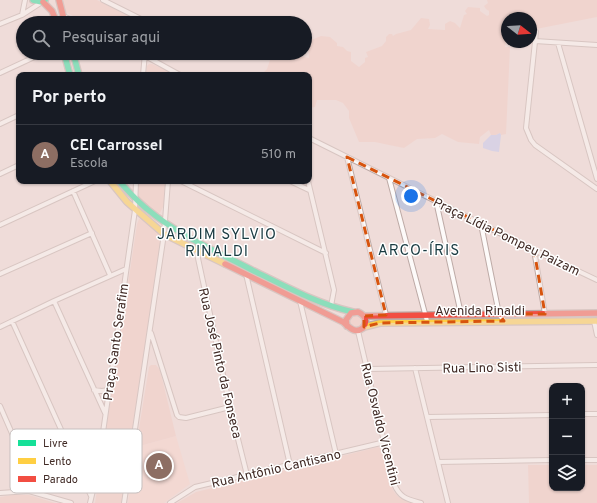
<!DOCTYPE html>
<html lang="pt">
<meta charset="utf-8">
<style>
:root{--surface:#171b24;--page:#20242c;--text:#f1f3f6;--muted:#9ea1a6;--line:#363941;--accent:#0b8043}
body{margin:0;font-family:Overpass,sans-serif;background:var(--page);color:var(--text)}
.controls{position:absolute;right:12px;bottom:12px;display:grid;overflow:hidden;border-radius:8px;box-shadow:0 1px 3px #0004}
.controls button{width:36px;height:36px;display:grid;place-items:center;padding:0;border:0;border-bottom:1px solid var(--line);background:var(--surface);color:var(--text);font:20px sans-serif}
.compass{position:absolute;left:501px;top:12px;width:36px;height:36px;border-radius:50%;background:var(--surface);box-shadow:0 1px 3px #0004;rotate:107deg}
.you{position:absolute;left:411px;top:196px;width:14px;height:14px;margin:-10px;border:3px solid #fff;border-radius:50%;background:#1a73e8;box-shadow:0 0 0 6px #1a73e833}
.badge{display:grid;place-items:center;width:26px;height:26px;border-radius:50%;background:var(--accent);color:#fff;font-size:13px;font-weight:700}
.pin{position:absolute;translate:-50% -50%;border:2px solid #fff;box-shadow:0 1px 4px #0006}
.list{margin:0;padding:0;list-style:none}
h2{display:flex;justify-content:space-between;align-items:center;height:52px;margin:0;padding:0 16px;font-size:17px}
h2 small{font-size:13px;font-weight:400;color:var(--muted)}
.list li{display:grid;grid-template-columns:26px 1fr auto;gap:12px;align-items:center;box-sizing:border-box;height:60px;padding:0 16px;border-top:1px solid var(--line)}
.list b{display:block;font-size:15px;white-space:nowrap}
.list p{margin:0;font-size:13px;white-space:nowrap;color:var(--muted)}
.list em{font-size:13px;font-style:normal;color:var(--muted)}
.icon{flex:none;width:22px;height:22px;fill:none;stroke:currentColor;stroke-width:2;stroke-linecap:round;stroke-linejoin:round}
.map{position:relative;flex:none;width:597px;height:503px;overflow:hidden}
.search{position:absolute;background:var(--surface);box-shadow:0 1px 3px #0004;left:16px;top:16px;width:296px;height:44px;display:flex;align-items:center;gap:10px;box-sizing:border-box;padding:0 14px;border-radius:22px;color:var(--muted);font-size:15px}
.panel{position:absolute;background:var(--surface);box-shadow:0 1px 3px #0004;left:16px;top:72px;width:296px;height:112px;border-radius:8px}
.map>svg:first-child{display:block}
</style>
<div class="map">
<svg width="597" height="503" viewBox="0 0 597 503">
<rect width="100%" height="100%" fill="#efdcd9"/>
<path fill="#f8d2cb" d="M176 436 190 484 164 503H128L136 447Z"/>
<path fill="#f2cac2" d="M61 0H97L142 23H87L65 12Z
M487 0H597V17L531 30V18H507V35L505 47H510L506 134 501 135 500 133 496 135H491L489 130 480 137 479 144 458 142 442 134 435 138 417 139 404 148 389 145 375 142H359L349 118V111L343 103 336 100H317L315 107 309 108V75H261L267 69 270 60 286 54 289 55 292 59 300 56 309 58 308 46 311 40 321 36 330 37 337 43V46L343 47 347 51 351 52V61L359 67 365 62V58L368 57 366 52 382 46 386 41V37L389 34H392L393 36 396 34 411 30 421 18 429 19 430 25 428 29 445 30V24L450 21 455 23 460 28 464 15 467 14 465 11 468 7 480 8V11L487 16 489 15V11L486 9 484 6 488 3Z
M149 64H152L170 72 172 75H146L147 66Z
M138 181H165L164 205 160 213H157C140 201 137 203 138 181Z
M139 219 142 220 159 233 161 239 121 503H95L137 224Z
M349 321a7 7 0 1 1 14 0a7 7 0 1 1-14 0Z
M151 365H156L160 370 176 436 136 447 149 367Z
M378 447 384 450C386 462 389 484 395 493 399 499 406 501 412 503H177L196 492Z
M528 465H552V488H582V465H597V503H529Z
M13 495H29L55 503H0V497Z"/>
<path fill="#bfc6f1" d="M500 133 501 135 499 152 492 151 483 148V143L491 135H496Z"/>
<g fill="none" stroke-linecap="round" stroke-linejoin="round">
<defs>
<path id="street" d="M103 0 143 20 146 23
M22 15 25 0
M63 16 79 23
M0 24 22 15 42 2
M536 32 526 128 531 140 535 145 597 189
M535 41 597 45
M558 43 597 179
M140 53 180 75
M0 73 43 53
M143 75 145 53
M0 124 19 115
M309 138 534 250 597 280
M347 157 386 315
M0 174 19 165
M389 178 427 321
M181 181 326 253
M290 181 309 190
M308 181 334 290 331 306
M73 191 110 275
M436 201 461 314
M481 224 499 314 504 321
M0 225 95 181
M196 249 230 407 247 475
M534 250 545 314
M0 274 92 233
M246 274 290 465
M54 301 105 413
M300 301 336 454
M12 321 91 496
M594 321 597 335
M0 327 54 301 126 269
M358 331 394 484C400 498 407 499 421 503
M151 333 177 415 179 417 186 418 230 407
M415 368 448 503
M368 369 597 365
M94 390 102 391 108 390
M0 406 38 493
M582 414H597
M427 417 552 415
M582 460H597
M438 462 552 460
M83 476 97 474
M0 493 29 491 71 503
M90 503 97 474 135 210 136 181
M124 503 164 234 168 181
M170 503 195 487 385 442"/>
<path id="fast" d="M33 0 42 2 45 0
M64 53 70 75
M73 53 79 75
M119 181C128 191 137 201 147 209 178 235 216 251 252 270 285 286 317 304 353 312"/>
<path id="slow" d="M110 181 127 202 164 234 225 264
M364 327 380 323 597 321"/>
<path id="jam" d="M59 0 65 23
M43 2 52 11 57 23
M225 264 343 322C350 328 355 334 363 328 368 321 365 315 358 312L351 313 346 320 347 326
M364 316 597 313"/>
</defs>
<use href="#street" stroke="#bdaaa6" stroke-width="6"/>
<use href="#fast" stroke="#bdaaa6" stroke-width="8"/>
<use href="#slow" stroke="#bdaaa6" stroke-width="8"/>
<use href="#jam" stroke="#bdaaa6" stroke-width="8"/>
<use href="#street" stroke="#fdfaf9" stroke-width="4"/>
<use href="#fast" stroke="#16e098" stroke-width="5.5"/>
<use href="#slow" stroke="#ffcf43" stroke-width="5.5"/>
<use href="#jam" stroke="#f24e42" stroke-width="5.5"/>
</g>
<path d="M0 0H597V503H0ZM347 157 534 250 545 314H499L504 321 380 323 364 327V316L386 315Z" fill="#efdcd9" fill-opacity=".55" fill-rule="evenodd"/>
<path fill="none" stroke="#d7540e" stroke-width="3" stroke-dasharray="8 5" stroke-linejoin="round" d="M347 157 534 250 545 314H499L504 321 380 323 364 327V316L386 315Z"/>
<g text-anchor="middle" stroke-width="3" stroke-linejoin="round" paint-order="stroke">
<g font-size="13" fill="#402a25" stroke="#fff">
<text transform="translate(507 236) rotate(26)" y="5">Praça Lídia Pompeu Paizam</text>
<text x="480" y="315">Avenida Rinaldi</text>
<text transform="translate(115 342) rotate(-82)" y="5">Praça Santo Serafim</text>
<text transform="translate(221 363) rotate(77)" y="5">Rua José Pinto da Fonseca</text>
<text transform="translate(482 367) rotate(-1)" y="5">Rua Lino Sisti</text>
<text transform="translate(381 424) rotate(76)" y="5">Rua Osvaldo Vicentini</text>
<text transform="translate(276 468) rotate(-13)" y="5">Rua Antônio Cantisano</text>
</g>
<g font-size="15" letter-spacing="1" fill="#193a41" stroke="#fff">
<text x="217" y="239">JARDIM SYLVIO<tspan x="217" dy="17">RINALDI</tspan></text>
<text x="419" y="255">ARCO-ÍRIS</text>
</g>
</g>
<rect x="10" y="429" width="132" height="64" rx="6" fill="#fff" stroke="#c6bfbe" stroke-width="1"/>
<rect x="18" y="440" width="18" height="6" fill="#16e098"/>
<rect x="18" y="458" width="18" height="6" fill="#ffcf43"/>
<rect x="18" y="476" width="18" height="6" fill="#f24e42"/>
<g font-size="11" fill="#402a25">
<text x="43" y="447">Livre</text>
<text x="43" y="465">Lento</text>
<text x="43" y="483">Parado</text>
</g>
</svg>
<div class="controls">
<button>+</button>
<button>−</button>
<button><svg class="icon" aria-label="layers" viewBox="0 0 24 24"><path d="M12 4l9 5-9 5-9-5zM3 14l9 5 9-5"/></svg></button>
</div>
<svg class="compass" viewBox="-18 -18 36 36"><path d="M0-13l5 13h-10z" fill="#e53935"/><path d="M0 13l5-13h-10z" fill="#9ea1a6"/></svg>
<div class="you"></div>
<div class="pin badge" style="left:159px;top:466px;background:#8d6e63">A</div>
<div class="search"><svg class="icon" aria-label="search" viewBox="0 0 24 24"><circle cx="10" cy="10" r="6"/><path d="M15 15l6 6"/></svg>Pesquisar aqui</div>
<section class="panel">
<h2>Por perto<small></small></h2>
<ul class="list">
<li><span class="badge" style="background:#8d6e63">A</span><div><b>CEI Carrossel</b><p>Escola</p></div><em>510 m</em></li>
</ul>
</section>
</div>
